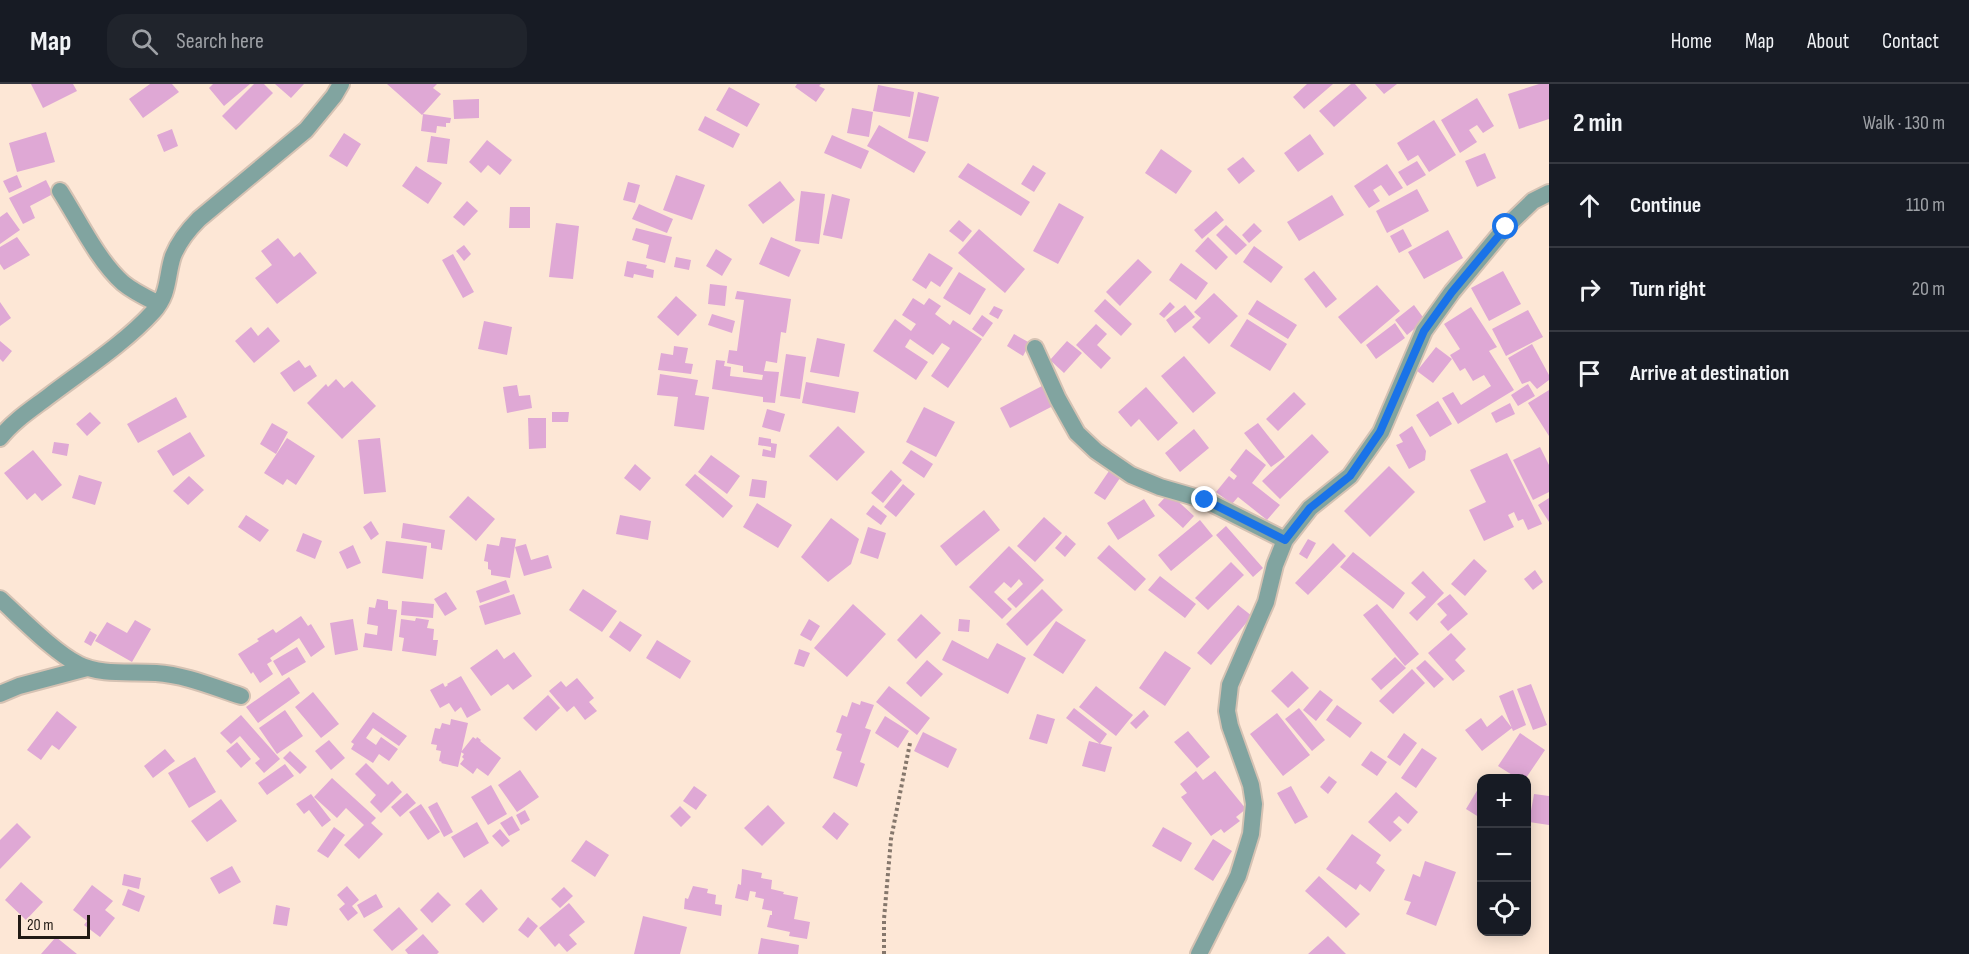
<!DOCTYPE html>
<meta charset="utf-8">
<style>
:root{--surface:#171b24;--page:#20242c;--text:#f1f3f6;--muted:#9ea1a6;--line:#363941}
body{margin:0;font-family:"Sofia Sans Condensed",sans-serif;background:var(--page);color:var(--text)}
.controls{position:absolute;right:18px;bottom:18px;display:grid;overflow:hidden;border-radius:12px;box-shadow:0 3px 15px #0003}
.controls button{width:54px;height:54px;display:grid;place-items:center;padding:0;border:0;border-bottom:2px solid var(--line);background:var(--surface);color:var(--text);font:30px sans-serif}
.scale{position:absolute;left:18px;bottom:15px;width:72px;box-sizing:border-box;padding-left:6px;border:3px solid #211a14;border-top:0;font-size:16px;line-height:21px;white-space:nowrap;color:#211a14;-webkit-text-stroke:4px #fde7d6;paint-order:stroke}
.stop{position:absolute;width:18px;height:18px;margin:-14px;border:4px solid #1a73e8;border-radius:50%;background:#fff}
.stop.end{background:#1a73e8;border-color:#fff;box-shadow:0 2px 6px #0008}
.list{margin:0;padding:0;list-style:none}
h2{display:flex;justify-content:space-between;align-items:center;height:78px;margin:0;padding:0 24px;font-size:26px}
h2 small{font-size:20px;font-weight:400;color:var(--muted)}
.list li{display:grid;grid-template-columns:39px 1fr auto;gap:18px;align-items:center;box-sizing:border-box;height:84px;padding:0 24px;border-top:2px solid var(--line)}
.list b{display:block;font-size:22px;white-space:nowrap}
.list em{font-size:20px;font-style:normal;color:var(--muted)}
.icon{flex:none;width:33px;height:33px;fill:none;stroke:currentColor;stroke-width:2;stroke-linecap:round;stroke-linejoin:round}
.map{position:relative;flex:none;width:1549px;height:870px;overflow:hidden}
header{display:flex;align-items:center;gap:36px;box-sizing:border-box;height:84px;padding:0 30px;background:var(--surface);border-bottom:2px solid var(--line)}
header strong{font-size:28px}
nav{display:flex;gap:33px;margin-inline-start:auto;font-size:21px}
.search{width:420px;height:54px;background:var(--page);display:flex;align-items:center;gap:15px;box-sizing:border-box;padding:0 21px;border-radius:18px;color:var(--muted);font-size:22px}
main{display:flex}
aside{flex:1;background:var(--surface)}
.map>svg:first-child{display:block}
</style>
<header>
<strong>Map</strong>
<div class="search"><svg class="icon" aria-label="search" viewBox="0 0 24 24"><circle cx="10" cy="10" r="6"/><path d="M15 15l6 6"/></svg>Search here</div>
<nav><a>Home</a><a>Map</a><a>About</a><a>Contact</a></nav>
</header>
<main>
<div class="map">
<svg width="1549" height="870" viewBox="0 0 1549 870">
<rect width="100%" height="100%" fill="#fde7d6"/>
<path fill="#dfa8d5" d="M31 0H73L77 7 43 24Z
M150 0H172L179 8 143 34 129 15Z
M213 0H250L224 22 209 4Z
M254 0H264L273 9 236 46 222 32Z
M275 0H304L291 14Z
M387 0H437L433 4 441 10 423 30 451 34 450 39H446V43L437 42 436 49 421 47 423 30 422 31Z
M797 0H821L819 2 825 5 816 18 795 3Z
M1307 0H1333L1304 25 1293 13Z
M1351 0H1355L1367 14 1334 43 1319 27Z
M1375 0H1397L1384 10Z
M1539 0H1549V35L1519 45 1508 10Z
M878 1 914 8 910 33 873 27Z
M729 3 760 20 747 43 716 26Z
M918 8 939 13 928 58 908 54Z
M1477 14 1494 42 1483 49 1477 41 1469 46 1477 58 1460 69 1441 36Z
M479 15V34L454 35 453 16Z
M852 24 873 28 869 53 847 49Z
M705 32 740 50 733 64 698 46Z
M1434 36 1456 71 1429 88 1418 71 1408 77 1397 59Z
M879 41 926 68 914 89 867 62Z
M172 45 178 62 164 68 157 51Z
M46 48 55 78 17 88 9 59Z
M344 49 361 60 347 83 329 72Z
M1310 50 1324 70 1298 88 1284 69Z
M832 51 869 67 861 85 824 69Z
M431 52 450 55 447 80 427 78Z
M487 56 512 76 500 91 488 81 481 89 469 78Z
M1161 65 1192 87 1176 110 1145 89Z
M1485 69 1496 94 1477 103 1465 77Z
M1243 73 1255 87 1239 100 1227 85Z
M1417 77 1426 91 1407 102 1398 88Z
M968 79 1030 118 1021 132 958 93Z
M1387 80 1403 104 1389 112 1381 101 1373 106 1380 117 1369 124 1354 102Z
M1033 81 1046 89 1034 108 1021 100Z
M416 82 442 99 428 120 402 102Z
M17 91 22 103 9 109 3 97Z
M676 91 705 101 692 136 663 126Z
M46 96 53 110 30 122 35 134 23 140 9 114Z
M780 97 795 116 763 140 748 121Z
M628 98 640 101 635 119 623 116Z
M1417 105 1429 127 1387 149 1376 127Z
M801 107 825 110 819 160 795 157Z
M832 110 850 115 842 155 823 151Z
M1332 111 1344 131 1299 157 1287 138Z
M467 117 478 127 464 142 453 133Z
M1059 119 1084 133 1058 180 1033 167Z
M639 120 673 135 667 149 632 135Z
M510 123H530V144H509Z
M1216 127 1224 136 1202 155 1194 146Z
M7 128 20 146 0 160V133Z
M959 136 972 147 963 158 949 147Z
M556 139 579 142 573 195 549 193Z
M1254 139 1262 147 1249 159 1242 151Z
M1226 141 1247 161 1236 171 1216 151Z
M636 144 672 153 665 179 646 174 649 161 632 156Z
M979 145 1025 185 1005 209 958 169Z
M1403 145 1412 162 1399 169 1390 152Z
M1448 146 1463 174 1424 195 1408 168Z
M17 153 30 171 4 186 0 180V163Z
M771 153 801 166 789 193 759 180Z
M1208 153 1228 173 1216 186 1195 167Z
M278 154 294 173 300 168 317 189 277 220 255 194 272 181 261 167Z
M464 161 471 170 464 177 456 167Z
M1254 162 1283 183 1271 199 1243 178Z
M716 165 732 175 722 192 706 182Z
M929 169 953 184 940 203 931 197 926 205 912 196Z
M453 170 474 208 463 214 442 176Z
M676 173 691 176 689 186 674 183Z
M1138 175 1152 188 1120 222 1106 208Z
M627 177 647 181 646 184 654 186 653 194 634 190 633 194 624 192Z
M1181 179 1208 199 1196 216 1169 196Z
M1314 187 1337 215 1326 224 1304 195Z
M1503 187 1521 220 1489 237 1471 204Z
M959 188 986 205 970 231 943 214Z
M710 200 727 202 725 222 708 220Z
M1377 201 1400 227 1361 260 1338 233Z
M737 207 791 215 786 249 781 248 777 279 766 277 764 287 779 288 775 319 763 318V313L712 305 716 276 725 277 724 282 731 283 730 292 762 296 763 291 743 288V282L727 279 729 266 737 267 744 216 735 215Z
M1214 209 1238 232 1209 260 1192 243 1201 234 1194 228Z
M676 212 697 231 678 252 657 233Z
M913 214 924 221 929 214 941 222 935 230 950 241 953 236 982 255 948 304 931 292 950 264 942 259 933 271 910 255 905 263 928 278 916 296 873 267 895 235 911 247 916 240 902 231Z
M1105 215 1132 240 1121 252 1094 227Z
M1257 216 1297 241 1288 255 1248 230Z
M0 218 11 234 0 242Z
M1170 218 1175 223 1164 234 1159 230Z
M1185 221 1195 233 1175 249 1166 236Z
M1414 221 1425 236 1407 251 1395 236Z
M994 222 1003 226 998 235 989 230Z
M1471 223 1497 263 1489 267 1514 306 1458 340 1442 314 1453 308 1461 321 1491 302 1484 291 1473 297 1465 284 1460 287 1450 271 1460 265 1444 240Z
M1528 226 1543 253 1506 272 1492 245Z
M712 230 735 237 732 249 708 241Z
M982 231 993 239 983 253 972 245Z
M1247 235 1287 260 1270 287 1230 262Z
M484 237 512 243 507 271 478 265Z
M1395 239 1405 254 1376 275 1366 261Z
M1096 240 1107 250 1097 261 1111 274 1101 285 1076 261Z
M251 243 258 252 268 243 280 257 254 279 235 257Z
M1014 250 1030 259 1023 272 1007 262Z
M817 254 845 260 839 293 810 288Z
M0 257 12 267 3 278 0 275Z
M1067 257 1082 269 1064 289 1050 276Z
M1532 260 1549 291V296L1537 305 1530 297 1522 300 1508 274Z
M674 262 688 264 685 279 693 280 691 290 658 286 661 269 673 271Z
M1436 263 1452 275 1433 299 1417 287Z
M786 270 806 273 800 315 780 312Z
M1184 272 1216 309 1193 329 1161 292Z
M299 276 305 284 310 281 317 292 294 308 280 289Z
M660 290 698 296 695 311 709 313 704 346 674 342 678 313 657 311Z
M336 295 344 304 352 297 376 322 342 355 307 319 326 300 328 303Z
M806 298 859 308 855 329 802 319Z
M1528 300 1535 312 1518 322 1511 311Z
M517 301 519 312 530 311 532 324 507 329 503 303Z
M1042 302 1053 322 1010 344 1000 324Z
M1146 303 1178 339 1158 357 1139 335 1131 343 1118 328Z
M1549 306V352L1528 319Z
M1294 308 1306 320 1278 347 1266 335Z
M176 313 187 333 138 359 127 340Z
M1438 317 1452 340 1430 353 1416 331Z
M1510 319 1515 330 1496 339 1491 329Z
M924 323 955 338 936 373 906 358Z
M767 325 785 330 780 348 762 343Z
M90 328 101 339 87 352 76 340Z
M552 328H569L568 338H552Z
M528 334H546V364L529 365Z
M272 339 288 348 276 370 260 360Z
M1258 339 1285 373 1271 383 1244 349Z
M838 342 865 368 837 397 809 372Z
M1412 342 1426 367 1425 376 1409 385 1396 361 1403 358 1399 351Z
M1194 345 1209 364 1180 388 1165 369Z
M190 348 205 372 173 392 157 367Z
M1312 350 1329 368 1280 415 1262 397Z
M759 353 771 355V359L777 360 775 374 762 372 763 365 771 367V363L758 361Z
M287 354 315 372 296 401 287 395 283 401 264 389Z
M380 354 386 408 364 410 358 356Z
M54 358 69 360 67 372 52 369Z
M1540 363 1549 381V408L1533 416 1513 376Z
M1246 365 1266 381 1252 399 1280 421 1267 436 1238 413 1232 420 1216 408 1229 392 1234 396 1237 392 1230 386Z
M33 366 62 401 42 417 35 409 27 416 4 389Z
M911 366 933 380 924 394 902 379Z
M1507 369 1542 440 1528 446 1523 435 1518 437 1514 428 1508 431 1514 443 1484 457 1469 426 1486 418 1470 386Z
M711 371 740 392 727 410 698 388Z
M635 380 651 394 640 407 624 394Z
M1389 382 1415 408 1370 453 1344 427Z
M891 386 902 396 883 419 871 409Z
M1109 387 1120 394 1105 416 1094 409Z
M695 390 733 422 723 434 685 401Z
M79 391 102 398 95 421 72 414Z
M189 392 204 406 188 421 173 407Z
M752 395 767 397 765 414 749 412Z
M903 400 915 410 896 433 884 423Z
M1169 409 1194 432 1183 444 1158 421Z
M468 412 495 435 476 457 449 433Z
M1549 414V438L1538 421Z
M1144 415 1155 432 1118 456 1107 439Z
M757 419 792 441 778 464 743 443Z
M873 421 887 432 881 441 866 430Z
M984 426 1000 446 956 482 940 462Z
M246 431 269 446 260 458 238 443Z
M620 431 651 437 648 456 616 450Z
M1044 433 1062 449 1035 478 1017 462Z
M831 434 859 455 851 480 828 498 801 473Z
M1200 436 1213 452 1171 487 1158 471Z
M371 437 379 450 371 456 363 443Z
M403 439 445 446 442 466 431 464V459L401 454Z
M1226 442 1263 484 1253 493 1216 451Z
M868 443 886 449 878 475 860 469Z
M303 449 322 457 315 475 296 467Z
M1066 451 1076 460 1065 473 1055 464Z
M501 453 516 455 510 494 491 491V486L488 485V478L484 477 487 460 499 462Z
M1308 455 1316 459 1307 475 1299 470Z
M386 457 427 462 423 495 382 489Z
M1333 459 1346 472 1308 511 1295 499Z
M526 460 531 476 548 471 552 484 524 492 515 463Z
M353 461 361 479 347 485 339 468Z
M1109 461 1146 495 1135 507 1097 474Z
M1009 462 1044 496 1016 524 1007 515 1023 500 1019 495 1011 504 1004 498 994 508 1012 525 1002 535 969 503Z
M1353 468 1405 509 1393 525 1340 483Z
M1474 475 1487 487 1465 512 1451 500Z
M1231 478 1244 491 1208 526 1195 514Z
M1535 486 1543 498 1533 506 1524 495Z
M1423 487 1444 509 1417 537 1409 529 1426 513 1411 499Z
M1160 492 1196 520 1185 534 1148 506Z
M506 496 510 508 480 519 476 507Z
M583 505 617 527 602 548 569 526Z
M1042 505 1063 526 1027 562 1006 540Z
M446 508 457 525 445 532 434 515Z
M514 510 521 530 485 541 479 522Z
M1450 510 1468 530 1448 547 1440 538 1447 531 1437 520Z
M377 515 388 517V525L397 526 392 567 363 563 365 549 377 551 378 542 367 540 369 523 375 524Z
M402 517 434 520 433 534 401 531Z
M853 520 886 550 847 593 814 564Z
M1377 520 1419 570 1405 582 1363 531Z
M1238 521 1252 532 1211 581 1197 569Z
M921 530 941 549 916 575 897 556Z
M301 532 308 542 311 540 325 563 311 573 299 554 270 574 272 577 267 580 273 590 260 599 253 588 251 590 238 570 259 557 257 555 273 545 276 549Z
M416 534 429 536 427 544 434 545 433 556H438L436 572 402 567 404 554 399 553 401 535 415 537Z
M353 535 358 566 335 571 330 539Z
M809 535 820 542 811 557 800 551Z
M959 535 970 536 969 548 958 547Z
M135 536 151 545 132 578 95 557 107 538 127 549Z
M620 537 642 551 630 568 609 553Z
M1056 537 1086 556 1063 590 1033 571Z
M90 547 97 551 91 562 84 558Z
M1451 549 1466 565 1455 576 1465 587 1453 597 1428 569Z
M657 556 691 577 680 595 646 574Z
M952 556 988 575 997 559 1026 574 1008 610 942 576Z
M297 563 306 578 282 592 273 577Z
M497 565 504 575 514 568 532 592 513 606 508 600 491 612 470 584Z
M799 565 810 569 804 583 794 580Z
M1165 567 1191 584 1165 622 1139 604Z
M1395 573 1406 584 1381 606 1371 595Z
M927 576 943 590 921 613 906 599Z
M1425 576 1444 595 1434 604 1416 584Z
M1412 585 1425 599 1393 630 1379 617Z
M1292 587 1309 604 1288 624 1271 607Z
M461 592 481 626 467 634 461 623 455 628 449 619 440 624 430 606 443 599 445 603 448 601 447 600Z
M289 593 300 609 258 639 246 623Z
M577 594 594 614 589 618 597 627 585 636 574 622 567 628 549 607 561 597 566 603Z
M1531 600 1547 641 1533 646 1517 605Z
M889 602 930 634 917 651 876 618Z
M1096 602 1133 631 1116 652 1079 623Z
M1320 606 1333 616 1316 637 1303 626Z
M1513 606 1526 641 1513 647 1499 612Z
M313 608 339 640 321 654 295 623Z
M548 611 560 624 536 647 523 634Z
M861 617 874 621 865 644 871 646 860 678 865 680 857 703 833 694 842 668 836 666 842 650 836 648 842 631 847 633 852 618 860 621Z
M1337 621 1362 639 1350 654 1326 636Z
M1074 624 1107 650 1100 660 1066 634Z
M1299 624 1325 656 1312 667 1285 635Z
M285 626 303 652 277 670 259 644Z
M1144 626 1149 632 1136 645 1130 639Z
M57 627 77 643 59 666 52 661 41 676 27 666Z
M373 628 407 652 399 662 373 644 366 654 376 661 381 653 398 665 389 677 379 670 373 679 351 665 354 660 351 658Z
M1277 629 1310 671 1283 692 1250 650Z
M1037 630 1055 635 1047 660 1029 655Z
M241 631 280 675 264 689 255 679 260 675 240 652 231 660 220 649Z
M1502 631 1512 644 1482 667 1465 646 1481 634 1487 643Z
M885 632 909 647 898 664 875 649Z
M451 635 468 639 458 683 441 679 442 678 439 677 441 667 436 666 437 661 431 660 435 644 440 645 442 639 450 641Z
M1188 647 1210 673 1197 684 1174 658Z
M923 648 957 665 948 684 914 667Z
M1404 649 1417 659 1400 682 1387 673Z
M1520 649 1545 666 1526 694H1517L1498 682Z
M473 653 476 655 477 653 481 656 480 657 501 674 488 692 477 684 473 690 460 680 464 675 462 673 464 670 461 668Z
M329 656 345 674 331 686 315 667Z
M1089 657 1112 663 1105 688 1082 682Z
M237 658 251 675 241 684 226 667Z
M1422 664 1437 674 1416 704 1401 694Z
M165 665 175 677 153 694 144 682Z
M290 667 307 683 300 690 283 674Z
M1371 667 1387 678 1377 692 1361 681Z
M195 673 216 708 189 724 168 689Z
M366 679 388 701 392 697 402 708 381 729 370 718 376 711 355 690Z
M285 680 294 692 267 711 258 699Z
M520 686 539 713 517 728 498 701Z
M1196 687 1203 696 1215 687 1246 725 1236 733 1240 737 1224 749 1221 745 1211 752 1181 713 1187 709 1180 700Z
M1329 692 1337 698 1328 710 1320 703Z
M332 694 376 734 371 739 383 750 359 775 344 761 364 741 346 724 337 734 314 713Z
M491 701 507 730 488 741 471 713Z
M694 702 707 711 696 726 683 717Z
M1291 702 1308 733 1295 740 1277 709Z
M1478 705 1482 707V735L1466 725Z
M1396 708 1418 728 1408 740 1399 732 1393 738 1402 746 1390 758 1368 738Z
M407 709 416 719 400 733 391 723Z
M311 710 331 736 322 743 309 726 304 730 296 720Z
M1534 710 1549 712V741L1529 738Z
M221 715 237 737 207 758 191 737Z
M437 718 453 748 444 753 428 723Z
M421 720 440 748 428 756 409 728Z
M768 721 785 739 762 762 744 744Z
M680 722 691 733 681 743 670 732Z
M525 726 530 736 521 741 516 731Z
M834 728 849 740 837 756 822 743Z
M512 732 520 746 509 752 500 739Z
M477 738 489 759 464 774 451 753Z
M17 739 31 753 0 785V756Z
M334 743 345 751 328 774 317 767Z
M1163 743 1192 759 1181 778 1152 762Z
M500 745 510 757 502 763 492 752Z
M1352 750 1381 771 1376 779 1385 786 1370 808 1360 800 1356 806 1326 785Z
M1213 755 1232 767 1213 797 1194 785Z
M586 756 609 771 595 793 571 777Z
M1425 777 1456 788 1436 842 1406 830 1411 818 1404 816 1413 790 1420 793Z
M232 782 241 798 219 810 210 794Z
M742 785 762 789 761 794 772 796 771 805 784 808 783 810 798 813 794 835 810 838 807 855 789 852 790 848 767 843 770 831H772V827L762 825 764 815 755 813 756 808 750 807 748 817 735 814 738 800 741 801Z
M124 790 141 794 139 805 122 801Z
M1319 792 1360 830 1346 844 1305 807Z
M21 798 43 818 26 836 5 816Z
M92 801 113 817 105 826 115 834 100 853 84 841 87 837 73 826Z
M347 802 359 816 352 822 358 829 348 837 339 825 345 820 337 811Z
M693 802 708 805 707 809 716 811 715 820 722 821 721 832 684 825 685 814 688 815Z
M564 803 573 812 560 824 551 815Z
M128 805 145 812 139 828 122 821Z
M481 805 498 825 483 839 465 820Z
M438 808 451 821 432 839 420 826Z
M376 810 383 823 364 834 357 821Z
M569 819 585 838 569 851 577 860 567 868 559 859 555 863 539 844Z
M276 821 290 824 287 842 273 840Z
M399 823 418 845 392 867 373 846Z
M643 832 687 843 680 870H634Z
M528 833 538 842 528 854 518 846Z
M423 850 439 868 437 870H408L405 866Z
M1328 852 1346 870H1308Z
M56 853 77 870H41Z
M761 854 799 861 798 870H758Z"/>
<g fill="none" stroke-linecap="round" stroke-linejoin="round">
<defs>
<path id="minor" d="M60 107C78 135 98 177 123 199 134 208 147 214 159 220
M1035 264 1058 315 1077 349 1096 367 1131 391 1160 403 1205 416 1285 456
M0 354C13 337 32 325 49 312 82 287 126 258 153 228 170 209 166 193 173 172 179 157 188 146 199 135L306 46 334 12 341 0
M0 515C21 534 55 569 78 580 101 592 132 587 156 589 186 591 213 603 241 612
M0 610 19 602 87 584
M1199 870 1238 792 1251 750 1254 720 1251 701 1230 642 1227 627 1230 601 1266 518 1275 481 1285 456 1310 424 1350 392 1381 348 1424 247 1452 208 1506 143 1533 117 1549 109"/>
</defs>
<use href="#minor" stroke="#d5c2b3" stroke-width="20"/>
<path stroke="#85776c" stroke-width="4" stroke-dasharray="3 3" stroke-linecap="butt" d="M884 870V835L891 755 910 659"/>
<use href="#minor" stroke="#81a4a0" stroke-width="16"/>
</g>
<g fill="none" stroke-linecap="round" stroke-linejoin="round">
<path stroke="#1a73e8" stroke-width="8" d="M1205 416 1285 456 1310 424 1350 392 1380 348 1424 247 1452 208 1506 143"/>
</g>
</svg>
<div class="controls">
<button>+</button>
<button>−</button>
<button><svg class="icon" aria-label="locate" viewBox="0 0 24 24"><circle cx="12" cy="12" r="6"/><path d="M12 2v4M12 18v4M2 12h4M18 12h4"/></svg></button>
</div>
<div class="scale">20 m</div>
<div class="stop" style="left:1506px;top:143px"></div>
<div class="stop end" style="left:1205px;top:416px"></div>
</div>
<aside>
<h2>2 min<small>Walk · 130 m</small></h2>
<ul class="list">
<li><svg class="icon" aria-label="ahead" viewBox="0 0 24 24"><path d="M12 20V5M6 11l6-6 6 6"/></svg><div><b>Continue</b></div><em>110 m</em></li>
<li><svg class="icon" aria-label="right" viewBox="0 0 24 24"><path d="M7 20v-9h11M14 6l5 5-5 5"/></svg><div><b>Turn right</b></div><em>20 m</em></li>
<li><svg class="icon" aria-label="arrive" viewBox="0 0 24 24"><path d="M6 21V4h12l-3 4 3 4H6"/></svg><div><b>Arrive at destination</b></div></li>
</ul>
</aside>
</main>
